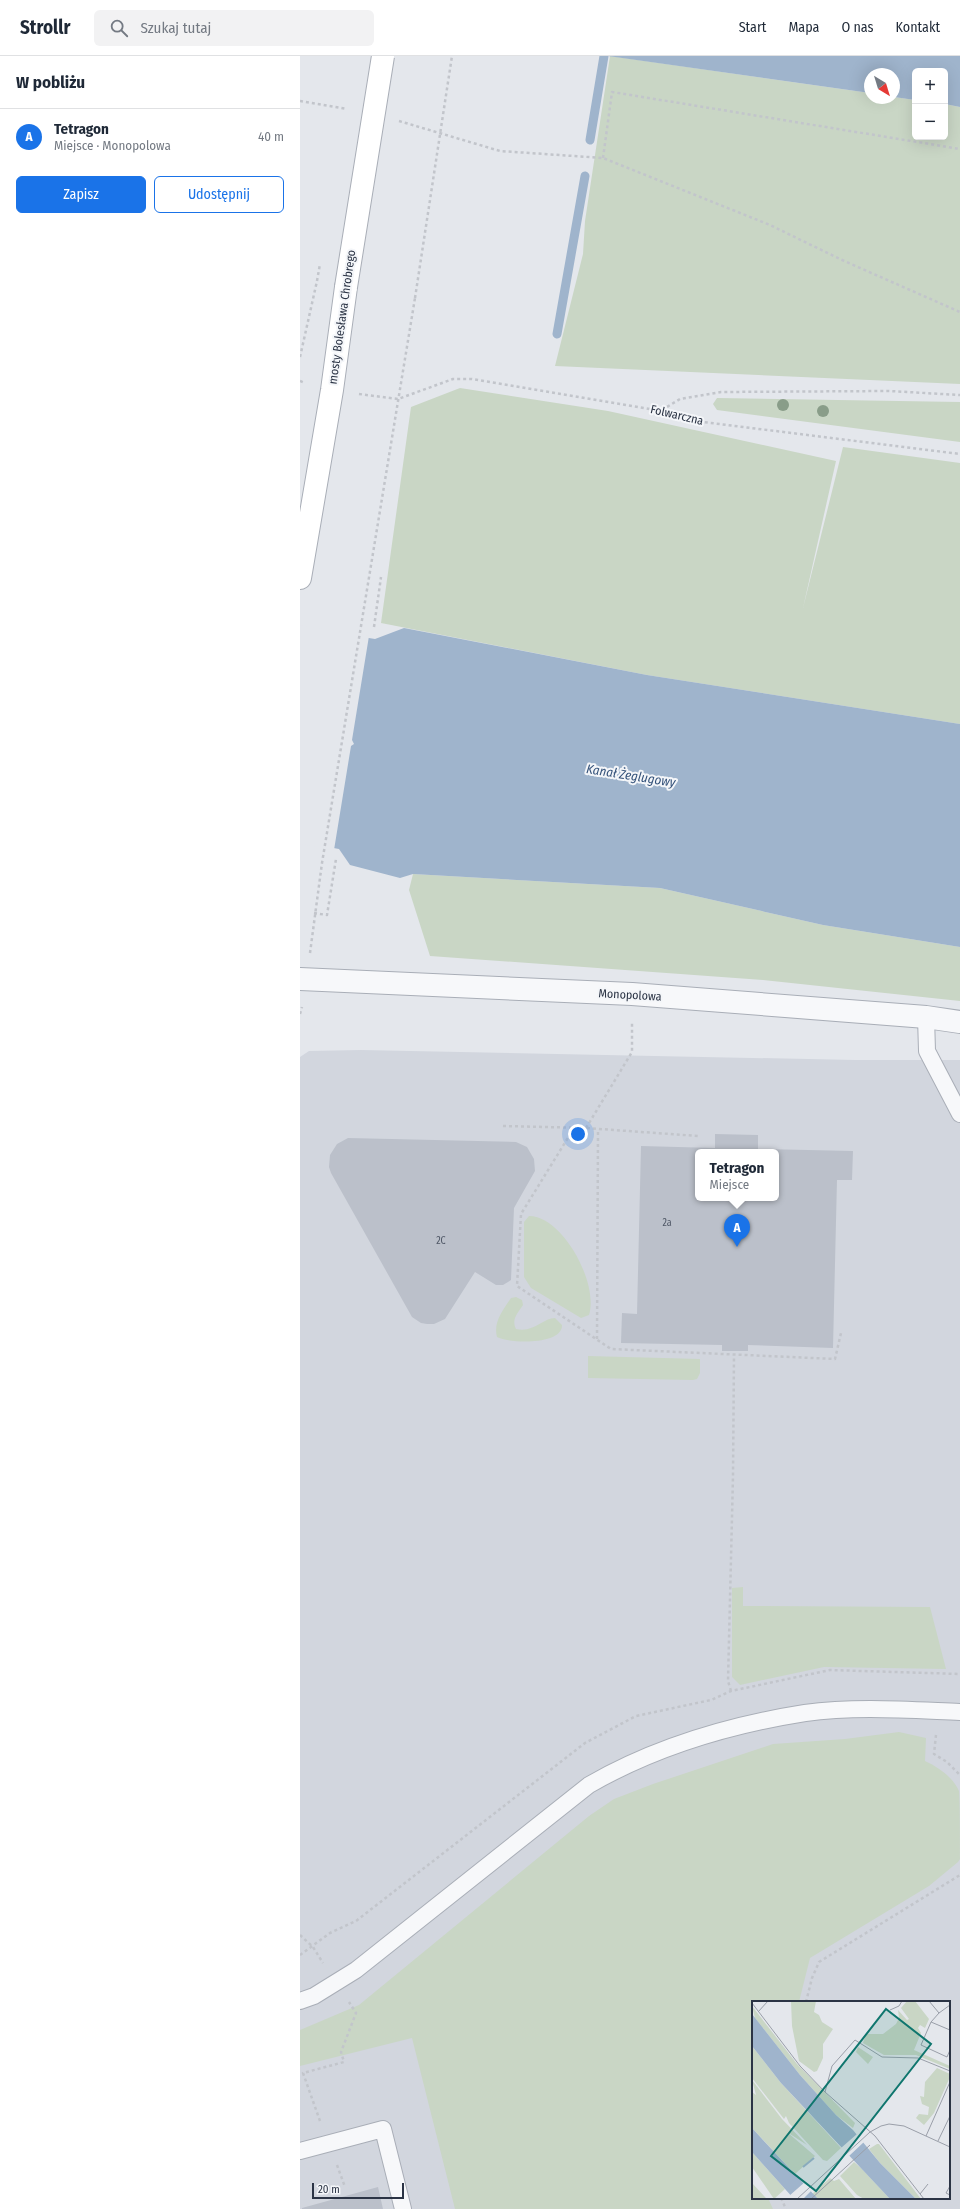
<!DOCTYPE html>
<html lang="pl">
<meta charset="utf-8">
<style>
:root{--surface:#fff;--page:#f2f2f3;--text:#1f2937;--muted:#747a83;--line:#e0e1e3;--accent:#1a73e8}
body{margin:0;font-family:"Fira Sans Condensed",sans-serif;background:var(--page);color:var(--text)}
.controls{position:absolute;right:12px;top:12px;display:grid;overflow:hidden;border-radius:6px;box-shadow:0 4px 16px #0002}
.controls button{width:36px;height:36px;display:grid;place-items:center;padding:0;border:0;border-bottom:1px solid var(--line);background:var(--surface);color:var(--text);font:20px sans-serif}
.compass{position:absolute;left:564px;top:12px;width:36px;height:36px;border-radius:50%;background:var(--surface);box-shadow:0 4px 16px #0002;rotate:142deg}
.scale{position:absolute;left:12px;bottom:10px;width:92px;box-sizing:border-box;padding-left:4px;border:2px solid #2b3445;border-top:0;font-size:11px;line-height:14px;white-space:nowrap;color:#2b3445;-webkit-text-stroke:3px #f4f6f9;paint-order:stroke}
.you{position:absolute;left:278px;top:1078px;width:14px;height:14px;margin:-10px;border:3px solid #fff;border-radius:50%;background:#1a73e8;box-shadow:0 0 0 6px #1a73e833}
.badge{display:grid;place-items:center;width:26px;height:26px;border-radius:50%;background:var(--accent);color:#fff;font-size:13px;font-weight:700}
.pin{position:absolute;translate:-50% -33px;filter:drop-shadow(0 1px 2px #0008)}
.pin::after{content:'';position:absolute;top:21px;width:14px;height:12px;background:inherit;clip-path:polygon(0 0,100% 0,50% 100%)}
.popup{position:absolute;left:395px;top:1093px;width:84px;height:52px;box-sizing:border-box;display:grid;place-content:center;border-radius:6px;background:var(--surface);filter:drop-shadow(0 1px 3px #0005);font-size:13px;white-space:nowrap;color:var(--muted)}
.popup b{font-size:15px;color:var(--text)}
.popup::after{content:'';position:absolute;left:50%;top:100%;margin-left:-8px;border:8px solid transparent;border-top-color:var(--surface)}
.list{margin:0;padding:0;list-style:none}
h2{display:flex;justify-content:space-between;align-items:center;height:52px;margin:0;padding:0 16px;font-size:17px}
h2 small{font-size:13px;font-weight:400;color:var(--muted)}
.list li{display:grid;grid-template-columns:26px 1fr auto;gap:12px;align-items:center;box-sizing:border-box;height:56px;padding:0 16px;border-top:1px solid var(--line)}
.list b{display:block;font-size:15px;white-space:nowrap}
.list p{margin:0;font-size:13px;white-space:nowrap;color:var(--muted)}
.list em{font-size:13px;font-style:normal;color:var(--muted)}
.actions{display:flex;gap:8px;padding:12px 16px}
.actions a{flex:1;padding:9px 0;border:1px solid var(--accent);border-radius:6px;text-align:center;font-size:14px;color:var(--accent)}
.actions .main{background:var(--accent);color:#fff}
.icon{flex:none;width:22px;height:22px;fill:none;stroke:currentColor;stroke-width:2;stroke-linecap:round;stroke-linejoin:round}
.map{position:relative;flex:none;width:660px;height:2153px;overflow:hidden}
header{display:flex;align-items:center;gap:24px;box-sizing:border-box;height:56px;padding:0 20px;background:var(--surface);border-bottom:1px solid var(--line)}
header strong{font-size:19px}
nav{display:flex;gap:22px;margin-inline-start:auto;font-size:14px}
.search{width:280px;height:36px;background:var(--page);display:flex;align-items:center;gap:10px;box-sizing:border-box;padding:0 14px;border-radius:6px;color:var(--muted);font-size:15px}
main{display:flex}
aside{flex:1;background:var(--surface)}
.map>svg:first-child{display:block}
</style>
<header>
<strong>Strollr</strong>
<div class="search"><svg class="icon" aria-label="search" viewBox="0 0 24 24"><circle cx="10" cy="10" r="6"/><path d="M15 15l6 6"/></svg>Szukaj tutaj</div>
<nav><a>Start</a><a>Mapa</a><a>O nas</a><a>Kontakt</a></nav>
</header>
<main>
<aside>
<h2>W pobliżu<small></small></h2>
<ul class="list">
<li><span class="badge">A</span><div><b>Tetragon</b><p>Miejsce · Monopolowa</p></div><em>40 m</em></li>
</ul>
<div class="actions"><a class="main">Zapisz</a><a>Udostępnij</a></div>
</aside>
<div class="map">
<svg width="660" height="2153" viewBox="0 0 660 2153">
<rect width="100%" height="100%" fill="#e4e7ec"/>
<path fill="#d2d6de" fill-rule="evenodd" d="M61 994 555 1004H660V2153H0V1001L9 995ZM398 1096H476V1142H398ZM453 1946H649V2142H453Z"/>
<path fill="#c9d6c5" d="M310 0 570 37V42L594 41 615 44V81H645V48L660 51V328L255 310 283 198 285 165Z
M160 332 308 355 536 405 503 552 543 391 660 407V668L347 619 81 567 111 351Z
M417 342 660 346V386L417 354 413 348Z
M113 818 360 832 523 869 660 891V945L463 924 130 900 109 834Z
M229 1160C263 1160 299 1228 289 1259L281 1262 231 1232 224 1221V1166Z
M216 1241 222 1244 223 1249C218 1257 211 1263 216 1273 234 1277 243 1262 255 1262L262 1269C263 1289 210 1288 197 1281 193 1266 203 1254 211 1242Z
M288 1300 400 1303V1317L397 1323 393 1324 288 1322Z
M443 1531V1550L630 1551 646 1613 524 1611 440 1629 432 1621V1532Z
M599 1676 626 1682 625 1705C638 1711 653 1721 659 1735 660 1744 660 1790 660 1803L658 1806 629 1830 510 1902 499 1946H453V2142H468L473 2153H155L112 1982 0 2010V1974L59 1949 289 1760 314 1743 353 1728 473 1688 545 1683Z"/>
<path fill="#9fb4cc" d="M308 0H660V51L645 48V15H615V44L594 41V18H570V37Z
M0 571 75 583 104 572 347 619 660 668V891L523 869 360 832 113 818 100 822 50 809 39 793 0 786Z"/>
<path fill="#e4e7ec" d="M0 569 69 580 52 684 54 688 51 690 34 794 0 788Z"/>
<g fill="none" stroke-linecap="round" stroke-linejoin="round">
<path stroke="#9fb4cc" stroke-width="9" d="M290 84 304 0
M257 278 285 120"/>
</g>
<path fill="#bbc0ca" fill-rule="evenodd" d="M415 1078 458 1079V1093L553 1095 552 1124H537L533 1292 448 1289V1295H422V1289L321 1287 322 1257 337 1258 341 1090 415 1092ZM398 1096H476V1142H398Z
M48 1082 216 1086 227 1091 234 1103 235 1115 214 1152 211 1224 203 1229H196L175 1216 145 1263 134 1268H127L121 1267 112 1261 31 1117 29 1111 30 1099 37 1088Z
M78 2131 83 2153H2V2152Z"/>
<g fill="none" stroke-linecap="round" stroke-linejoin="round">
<defs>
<path id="service" d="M626 961 627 995 660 1058
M0 1945 14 1940 56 1914 289 1729C355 1691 429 1669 505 1657 555 1650 609 1654 660 1656
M0 2095 83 2073 103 2153"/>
<path id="minor" d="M0 923 332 938 626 961 660 966"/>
<path id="secondary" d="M0 522 32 334 46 231"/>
</defs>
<use href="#service" stroke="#a9aeb7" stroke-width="18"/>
<use href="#minor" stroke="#a9aeb7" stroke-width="24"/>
<use href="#secondary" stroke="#a9aeb7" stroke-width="24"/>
<path stroke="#c2c5cb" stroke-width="2.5" stroke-dasharray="3 3" stroke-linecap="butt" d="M0 45 47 53
M99 65 200 95 303 102 470 169 542 204 660 256
M303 102 312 36 660 93
M0 301 17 225
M0 325 5 327
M59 338 98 343 153 323H172L362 355 387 364 660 398
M362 354 380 343 421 336 589 335 660 339
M74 571 81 521
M14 857 27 859 36 803
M10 897 22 807 115 242
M0 958 2 951
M203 1070 286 1072 398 1080
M274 1072 221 1158 217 1230 311 1293 535 1303 541 1277
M286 1072 332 996V966
M297 1283 298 1074
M431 1635 428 1625 433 1420 434 1299
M636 1679 634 1698 647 1706 660 1719
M0 1879 13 1891 23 1907
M0 1899 30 1877 56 1865 285 1687 336 1660 411 1644 431 1635 530 1614 660 1618
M506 1946 512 1922 519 1906 660 1819
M20 2065 3 2017 44 2006 41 1996 56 1957 49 1946
M37 2109 45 2131
M481 2142 486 2153"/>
<use href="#service" stroke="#f7f8fa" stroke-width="16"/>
<use href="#minor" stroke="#f7f8fa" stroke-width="22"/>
<use href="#secondary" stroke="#fff" stroke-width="22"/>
<defs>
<path id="secondary-bridge" d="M46 231 83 0"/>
</defs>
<use href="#secondary-bridge" stroke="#a9aeb7" stroke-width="24" stroke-linecap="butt"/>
<path stroke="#c2c5cb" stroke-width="2.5" stroke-dasharray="3 3" stroke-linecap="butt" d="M17 225 20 208
M115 242 152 0"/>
<use href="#secondary-bridge" stroke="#fff" stroke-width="22"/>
</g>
<g fill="#899d89">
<circle cx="483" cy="349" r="6"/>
<circle cx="523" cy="355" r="6"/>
</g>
<g text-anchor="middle" stroke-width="4" stroke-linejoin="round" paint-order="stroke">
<g font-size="10" fill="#4f5766">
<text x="367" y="1170">2a</text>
<text x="141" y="1188">2C</text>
</g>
<g font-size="12" fill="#2b3445" stroke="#f4f6f9">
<text transform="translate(42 261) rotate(-82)" y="4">mosty Bolesława Chrobrego</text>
<text transform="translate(377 359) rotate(13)" y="4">Folwarczna</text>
<text transform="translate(330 939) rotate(3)" y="4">Monopolowa</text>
</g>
<g font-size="13" font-style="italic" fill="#34527a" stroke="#f4f6f9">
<text transform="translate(331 719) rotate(9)" y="5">Kanał Żeglugowy</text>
</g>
</g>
<g transform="translate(452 1945)">
<rect width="198" height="198" fill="#e4e7ec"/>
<path d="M39 0H64L62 11 67 14 70 21 81 28 71 43V57L65 70 62 71 47 60 40 25ZM155 0H163L177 18 173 27 168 24 166 27 169 32 162 49 198 65V68L164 54H132L111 42 114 33H131L144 23 147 17 146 9 155 19 157 18 149 7ZM0 5 45 63 103 122 101 127 84 114 48 74 3 17ZM0 45 29 82 89 147 75 160 71 159 37 122 34 115 32 118 0 77ZM106 46 121 56 116 63 104 51ZM185 67 198 73V76L182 112 172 124 164 117 167 113 176 114 177 106 170 103 168 95 172 96 173 81ZM0 79 30 118 55 144 35 131 63 155 43 173 0 127V91L4 94ZM125 143H127L169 198H164L128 162 117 148ZM0 151 33 188 22 198 0 166ZM102 161 110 168 138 198H112L105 194 88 175ZM78 177 82 180 87 178 104 198H66L60 193ZM0 182 12 195 15 198H0Z" fill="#c9d6c5"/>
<path d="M0 13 48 74 84 114 101 129 128 162 164 198H138L29 82 0 45ZM0 127 11 139 66 198H42L0 151Z" fill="#9fb4cc"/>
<path d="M105 133 112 141 97 155 89 147ZM53 181 60 189 51 198H39L37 195Z" fill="#e4e7ec"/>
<path fill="none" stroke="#9fb4cc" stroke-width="2" d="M51 166 62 157"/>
<path fill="none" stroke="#9a9fa9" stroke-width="1" d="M177 0 187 12 198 4M0 2 48 65 73 91 123 135 172 198M138 9 147 5 150 0M6 11 16 0M187 12 179 21 169 44 195 56 198 49M179 21 198 29M73 91 80 65 103 39 130 56 166 57 198 70M174 135 198 81M186 140 198 115M198 185 194 192 198 194M168 193 176 183M45 198 118 131 129 125 137 123 152 125 198 146M59 198 118 144"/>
<path fill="#0f766e" fill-opacity="0.15" stroke="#0f766e" stroke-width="2" d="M134 8 179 43 64 190 19 155Z"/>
<rect width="198" height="198" fill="none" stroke="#2b3445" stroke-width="2"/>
</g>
</svg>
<div class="controls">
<button>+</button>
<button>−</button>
</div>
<svg class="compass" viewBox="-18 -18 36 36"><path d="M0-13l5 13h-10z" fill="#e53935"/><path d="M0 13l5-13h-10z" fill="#747a83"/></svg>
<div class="scale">20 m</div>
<div class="you"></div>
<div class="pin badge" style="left:437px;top:1191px">A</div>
<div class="popup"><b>Tetragon</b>Miejsce</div>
</div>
</main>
